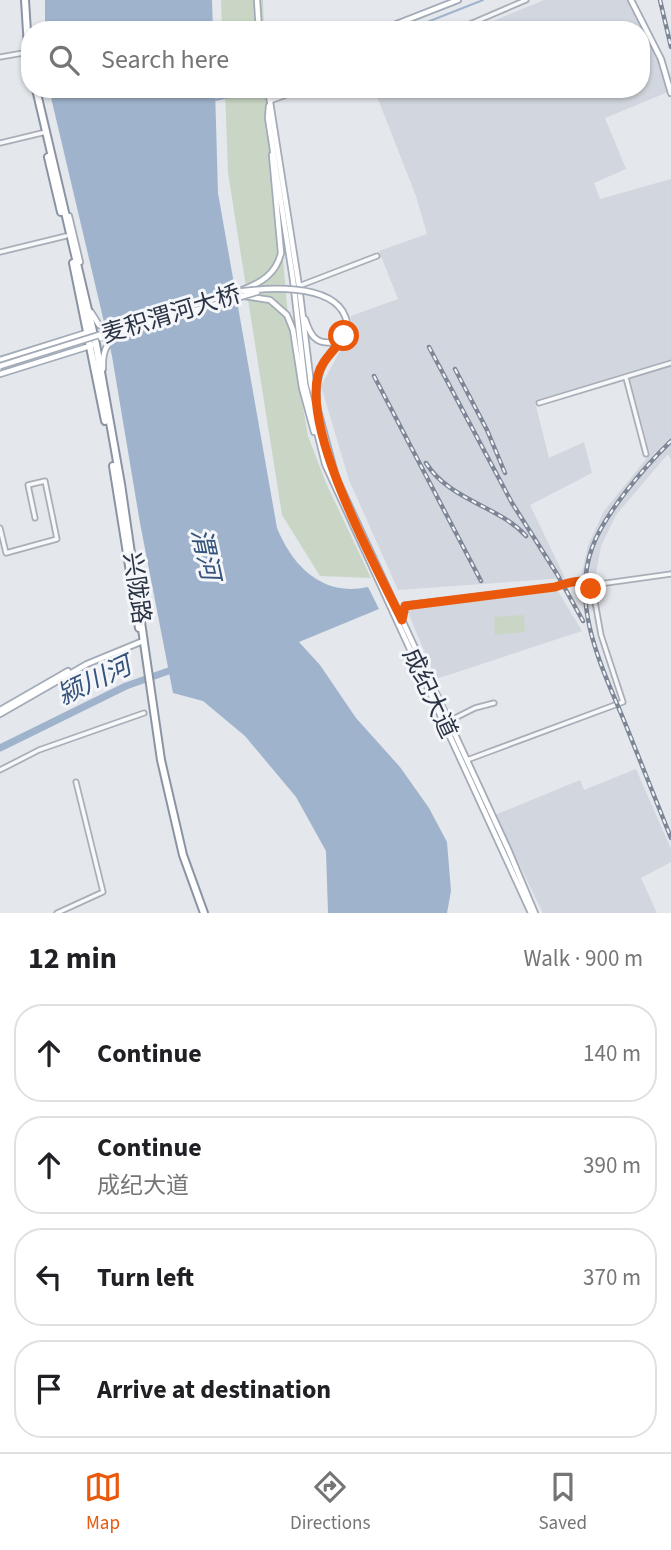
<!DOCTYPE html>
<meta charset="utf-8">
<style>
:root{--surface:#fff;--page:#f2f2f2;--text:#202124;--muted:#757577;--line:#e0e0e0;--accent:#ea580c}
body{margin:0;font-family:"Source Sans 3","Noto Sans SC",sans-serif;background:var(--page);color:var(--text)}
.stop{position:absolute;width:21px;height:21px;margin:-16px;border:5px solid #ea580c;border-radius:50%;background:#fff}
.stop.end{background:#ea580c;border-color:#fff;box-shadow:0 2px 7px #0008}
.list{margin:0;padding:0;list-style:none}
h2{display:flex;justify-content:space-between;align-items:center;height:91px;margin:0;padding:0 28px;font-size:30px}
h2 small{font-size:23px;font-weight:400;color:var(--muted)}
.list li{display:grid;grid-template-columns:46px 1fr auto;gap:21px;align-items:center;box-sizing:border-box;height:98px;margin:0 14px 14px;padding:0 14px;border:2px solid var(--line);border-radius:28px}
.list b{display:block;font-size:26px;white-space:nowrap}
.list p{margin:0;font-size:23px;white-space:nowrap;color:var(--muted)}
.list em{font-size:23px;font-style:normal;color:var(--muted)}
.icon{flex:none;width:38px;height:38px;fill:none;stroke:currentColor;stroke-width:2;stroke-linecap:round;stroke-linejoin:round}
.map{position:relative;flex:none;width:671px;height:913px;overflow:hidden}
.search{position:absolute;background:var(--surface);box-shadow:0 2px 5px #0004;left:21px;right:21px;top:21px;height:77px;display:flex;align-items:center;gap:18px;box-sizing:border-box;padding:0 24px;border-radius:28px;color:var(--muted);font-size:26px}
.sheet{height:539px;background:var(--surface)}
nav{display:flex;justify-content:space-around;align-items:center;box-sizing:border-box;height:98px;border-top:2px solid var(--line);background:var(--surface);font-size:19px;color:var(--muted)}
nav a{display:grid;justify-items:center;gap:4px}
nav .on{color:var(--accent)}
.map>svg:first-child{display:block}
</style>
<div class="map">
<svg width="671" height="913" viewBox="0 0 671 913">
<rect width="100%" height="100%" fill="#e4e7ec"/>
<path fill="#d2d6de" d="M544 0H627L659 64 668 92 605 118 626 169 594 183 600 199 671 179V460L668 454 616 515 601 546 595 578 581 577 588 545 604 511 650 454 629 375 535 402 549 458 584 442 592 473 530 505 565 578 398 590 349 480 321 386 351 331V316L398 299 379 251 427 234 416 196 374 89H641V30H471Z
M558 591 582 631 436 679 407 610Z
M636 769 671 849V862L641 878 657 913H543L495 815 580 780 584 790Z"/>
<path fill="#c9d6c5" d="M221 0H263L264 30H222Z
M225 89H268L289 328 308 436 326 483 371 578 320 576 282 515 228 173Z
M524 615 525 632 495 635 494 617Z"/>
<path fill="#9fb4cc" d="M45 0H212L213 30H45Z
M49 89H215L218 193 277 528C293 567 323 597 368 587L379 609 299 642 320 665 356 718 400 767 429 808 447 842 451 891 447 913H328L326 851 296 797 245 736 203 701 173 693 140 523 112 356Z"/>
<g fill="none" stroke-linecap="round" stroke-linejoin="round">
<path stroke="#9fb4cc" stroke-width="2" d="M407 30 483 0
M215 100 246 93"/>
<path stroke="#9fb4cc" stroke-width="7" d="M0 748 126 686 177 668"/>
<defs>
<path id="minor" d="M456 30 526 0
M0 57 29 52
M270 101 302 89
M0 143 46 132
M0 252 66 236
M299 286 377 256
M626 378 646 454
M539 403 671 363
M0 528 6 553 57 539 45 481 28 485 35 518
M402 618 405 605 554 587C567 583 583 578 595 583
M449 721 475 708 494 703
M467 760 623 702 601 635 592 585 671 574
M0 770 39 750 144 713
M57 913 103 892 76 782"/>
<path id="major" d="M257 0 259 30
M631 0 661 59 671 93
M381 30 458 0
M268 89 299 286 311 384 336 477 508 849 535 913
M269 106 268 118 293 280 305 384 325 464 531 913
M69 216 80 262
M242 290C261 283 276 274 281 253L272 155
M244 296 270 300 287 315 293 330 302 388 314 432
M91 312 99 325 116 329
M305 319C310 334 315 345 333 342
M0 360 89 332
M103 369C102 352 106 342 121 333
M0 374 93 345
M317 399C316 377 321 363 336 346
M0 710 68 671
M0 714 87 664 143 641"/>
<path id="highway" d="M25 0 30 79
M36 89 96 344 121 484 161 760 183 855 204 913
M48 157 61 212
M73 263 105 421
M113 466 139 628"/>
</defs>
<use href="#minor" stroke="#a9aeb7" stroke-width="7"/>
<use href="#major" stroke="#a3abb8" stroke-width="8"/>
<use href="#highway" stroke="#8b94a3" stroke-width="10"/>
<use href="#minor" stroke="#f7f8fa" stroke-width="3.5"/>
<use href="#major" stroke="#fff" stroke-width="4.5"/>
<use href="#highway" stroke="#fff" stroke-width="6"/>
<defs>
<path id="rail" d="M660 0 671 47
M429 347 512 503 557 574 583 621
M455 369 487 430 505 473
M374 376 481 581
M671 441C645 466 604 514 592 548 570 609 605 673 627 728 642 765 656 801 671 838
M426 463C449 500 499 506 526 536"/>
</defs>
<use href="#rail" stroke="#7d8696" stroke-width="4.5"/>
<use href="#rail" stroke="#f4f6f9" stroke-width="2" stroke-dasharray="5" stroke-linecap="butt"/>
<defs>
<path id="major-bridge" d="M101 338 257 292
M333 342 343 333
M0 366 236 292C265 288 331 282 345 316 350 327 344 338 336 346"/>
</defs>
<use href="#major-bridge" stroke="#a3abb8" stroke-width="8" stroke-linecap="butt"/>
<use href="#major-bridge" stroke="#fff" stroke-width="4.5"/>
</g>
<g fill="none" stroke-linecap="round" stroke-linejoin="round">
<path stroke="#ea580c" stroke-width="9" d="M344 336C336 350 322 359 318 375 303 433 375 565 402 620L405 606 555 587C567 583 583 578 595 583L592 585 591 589"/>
</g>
<g text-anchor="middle" stroke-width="6" stroke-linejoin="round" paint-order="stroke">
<g font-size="24" fill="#2b3445" stroke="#f4f6f9">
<text transform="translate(171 314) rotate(-17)" y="8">麦积渭河大桥</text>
<text transform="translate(137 588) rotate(82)" y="8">兴陇路</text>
<text transform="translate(430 693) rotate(65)" y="8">成纪大道</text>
</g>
<g font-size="26" font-style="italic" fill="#34527a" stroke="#f4f6f9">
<text transform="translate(206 554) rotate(78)" y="9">渭河</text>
<text transform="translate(94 680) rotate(-25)" y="9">颍川河</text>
</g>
</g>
</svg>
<div class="stop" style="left:344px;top:336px"></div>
<div class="stop end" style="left:591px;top:589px"></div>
<div class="search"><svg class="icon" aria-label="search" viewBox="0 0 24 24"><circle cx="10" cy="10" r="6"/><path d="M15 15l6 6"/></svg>Search here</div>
</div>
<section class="sheet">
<h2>12 min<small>Walk · 900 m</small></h2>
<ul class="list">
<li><svg class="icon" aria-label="ahead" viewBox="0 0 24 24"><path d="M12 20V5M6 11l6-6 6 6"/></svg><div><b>Continue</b></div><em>140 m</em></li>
<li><svg class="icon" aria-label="ahead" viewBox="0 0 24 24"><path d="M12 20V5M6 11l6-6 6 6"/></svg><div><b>Continue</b><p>成纪大道</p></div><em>390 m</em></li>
<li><svg class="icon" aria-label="left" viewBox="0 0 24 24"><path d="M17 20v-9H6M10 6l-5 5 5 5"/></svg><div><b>Turn left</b></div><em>370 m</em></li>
<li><svg class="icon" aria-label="arrive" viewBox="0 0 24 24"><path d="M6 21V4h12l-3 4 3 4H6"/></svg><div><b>Arrive at destination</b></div></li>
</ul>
</section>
<nav>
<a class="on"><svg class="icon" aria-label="map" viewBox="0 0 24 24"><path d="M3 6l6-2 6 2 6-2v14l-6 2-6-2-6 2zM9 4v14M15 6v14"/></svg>Map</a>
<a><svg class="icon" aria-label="directions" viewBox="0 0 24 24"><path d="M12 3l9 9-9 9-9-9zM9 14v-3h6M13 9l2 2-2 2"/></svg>Directions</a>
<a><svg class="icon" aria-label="saved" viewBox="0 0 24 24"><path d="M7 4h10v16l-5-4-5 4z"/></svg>Saved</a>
</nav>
